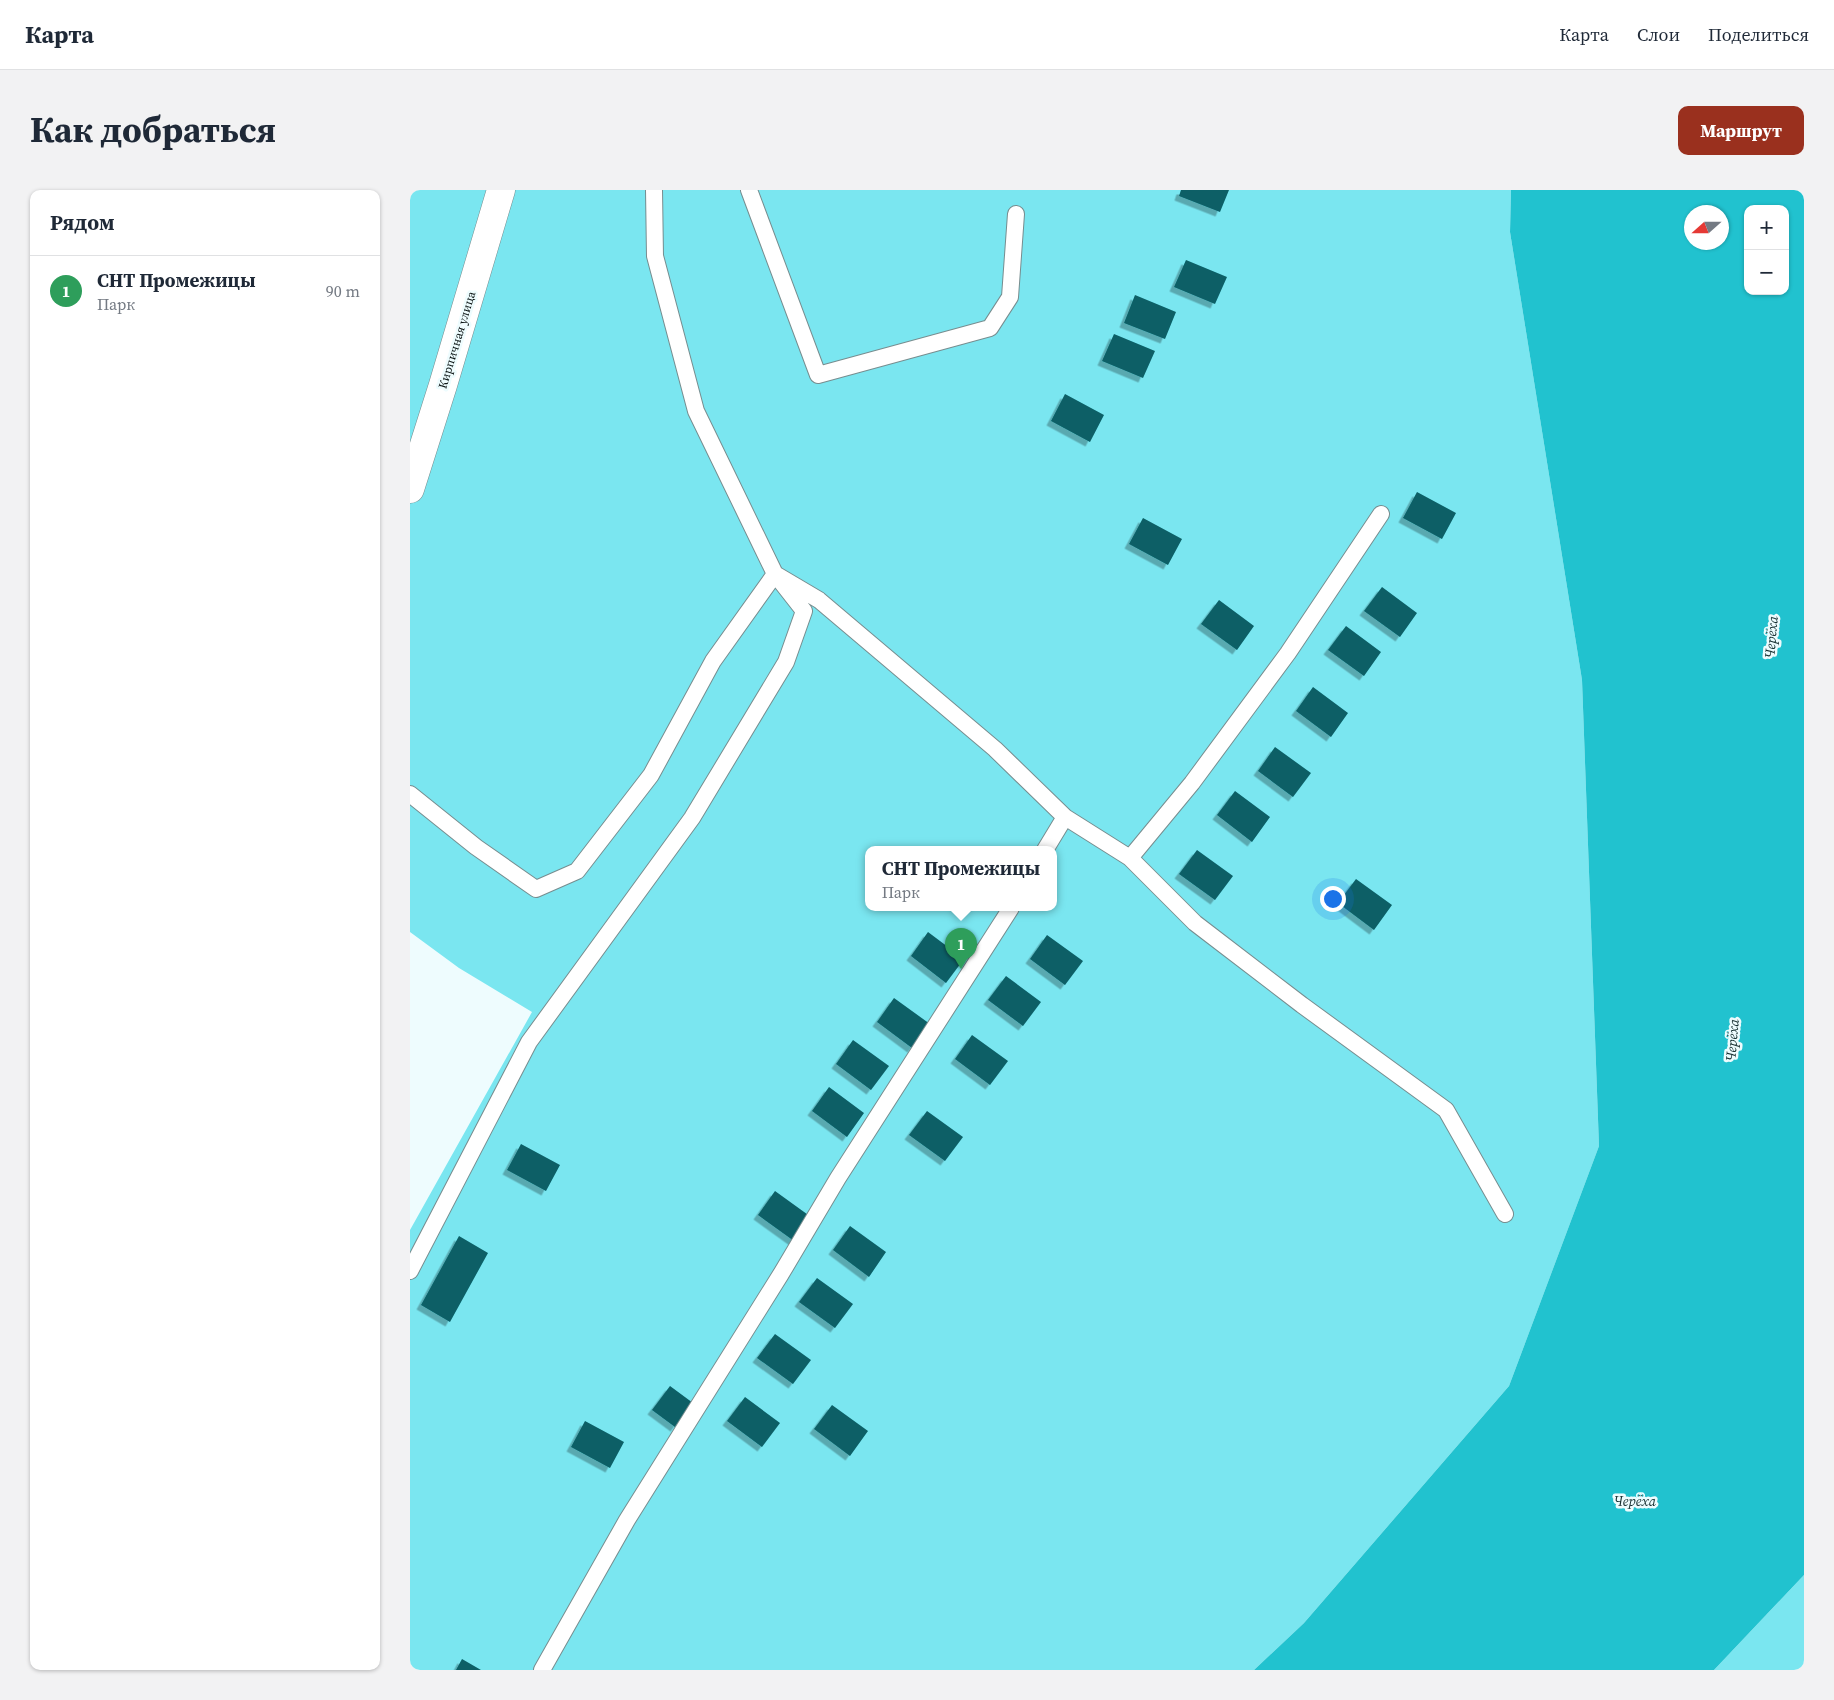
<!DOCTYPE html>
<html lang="ru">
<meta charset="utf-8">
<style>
:root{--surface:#fff;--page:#f2f2f3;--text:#1f2937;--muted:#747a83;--line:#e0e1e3;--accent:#9a301e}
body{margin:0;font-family:"Source Serif 4",serif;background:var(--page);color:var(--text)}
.controls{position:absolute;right:15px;top:15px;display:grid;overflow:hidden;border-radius:10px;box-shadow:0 1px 4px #0004}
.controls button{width:45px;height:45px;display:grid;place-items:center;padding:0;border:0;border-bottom:1px solid var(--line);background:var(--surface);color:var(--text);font:25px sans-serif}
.compass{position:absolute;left:1274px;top:15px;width:45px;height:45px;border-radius:50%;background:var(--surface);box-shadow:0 1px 4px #0004;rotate:249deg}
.you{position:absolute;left:922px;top:708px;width:18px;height:18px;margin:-12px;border:4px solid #fff;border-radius:50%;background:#1a73e8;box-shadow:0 0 0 8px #1a73e833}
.badge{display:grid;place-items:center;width:32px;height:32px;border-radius:50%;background:var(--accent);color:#fff;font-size:16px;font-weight:700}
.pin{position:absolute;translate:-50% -41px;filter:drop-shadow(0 1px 2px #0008)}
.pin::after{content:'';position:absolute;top:26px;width:18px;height:15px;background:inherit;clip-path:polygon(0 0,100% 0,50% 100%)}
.popup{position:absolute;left:455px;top:656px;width:192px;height:65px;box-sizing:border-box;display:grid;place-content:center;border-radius:10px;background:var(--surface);filter:drop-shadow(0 1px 4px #0005);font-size:16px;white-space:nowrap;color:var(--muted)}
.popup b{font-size:19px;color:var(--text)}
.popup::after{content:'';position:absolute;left:50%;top:100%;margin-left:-10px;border:10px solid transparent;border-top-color:var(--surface)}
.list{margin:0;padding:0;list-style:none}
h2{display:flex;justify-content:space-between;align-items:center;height:65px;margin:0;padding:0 20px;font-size:21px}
h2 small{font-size:16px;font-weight:400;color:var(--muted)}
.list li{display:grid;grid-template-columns:32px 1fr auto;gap:15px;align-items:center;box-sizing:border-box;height:70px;padding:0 20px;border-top:1px solid var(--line)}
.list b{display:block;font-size:19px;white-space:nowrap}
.list p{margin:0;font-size:16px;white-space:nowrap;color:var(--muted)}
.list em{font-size:16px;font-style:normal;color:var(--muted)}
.map{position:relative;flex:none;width:1394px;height:1480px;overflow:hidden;border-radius:10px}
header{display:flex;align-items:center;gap:30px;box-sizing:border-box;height:70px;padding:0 25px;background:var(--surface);border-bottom:1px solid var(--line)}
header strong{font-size:24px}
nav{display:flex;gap:28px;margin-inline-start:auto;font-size:18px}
.intro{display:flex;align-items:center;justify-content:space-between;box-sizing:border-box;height:120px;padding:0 30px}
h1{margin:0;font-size:35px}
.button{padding:12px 22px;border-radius:10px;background:var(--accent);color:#fff;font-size:18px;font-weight:700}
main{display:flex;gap:30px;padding:0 30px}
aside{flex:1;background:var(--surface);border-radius:10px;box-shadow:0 1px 4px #0004}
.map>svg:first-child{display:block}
</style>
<header>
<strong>Карта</strong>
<nav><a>Карта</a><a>Слои</a><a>Поделиться</a></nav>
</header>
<div class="intro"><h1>Как добраться</h1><a class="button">Маршрут</a></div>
<main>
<aside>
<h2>Рядом<small></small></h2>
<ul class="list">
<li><span class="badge" style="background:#2e9e5b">1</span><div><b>СНТ Промежицы</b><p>Парк</p></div><em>90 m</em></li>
</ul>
</aside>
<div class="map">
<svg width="1394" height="1480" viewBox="0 0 1394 1480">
<defs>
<filter id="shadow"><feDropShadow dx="-4.5" dy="4.5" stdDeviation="0" flood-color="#0004"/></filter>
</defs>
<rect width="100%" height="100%" fill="#eefcfe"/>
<path fill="#7ae6f0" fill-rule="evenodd" d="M0 0H1101L1100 42 1172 490 1189 956 1099 1196 894 1433 844 1480H0V1040L122 822 49 778 0 742ZM458 660H644V718H458Z
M1394 1385V1480H1304Z"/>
<path fill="#21c2cf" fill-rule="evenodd" d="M1101 0H1394V1385L1304 1480H844L894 1433 1099 1196 1189 956 1172 490 1100 42ZM1338 19H1375V101H1338ZM1282 22H1312V52H1282Z"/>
<path fill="#095f66" filter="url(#shadow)" d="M771 0H819L810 22 769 6Z
M776 70 817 87 805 114 764 97Z
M725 105 766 122 755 149 714 133Z
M704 144 745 161 733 188 692 171Z
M655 204 694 225 680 252 641 231Z
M1007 302 1046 323 1032 349 993 328Z
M733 328 772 349 758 375 719 354Z
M972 397 1007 423 990 447 954 421Z
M809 410 844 436 827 460 791 434Z
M936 436 971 462 954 486 918 460Z
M903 497 938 523 921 547 886 521Z
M865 557 901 583 883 607 848 581Z
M825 601 860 627 842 652 807 625Z
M787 660 823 686 805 710 769 684Z
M946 689 982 715 964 740 928 713Z
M518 742 554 769 536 793 501 766Z
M637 745 673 771 655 795 620 769Z
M596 786 631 812 613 836 578 810Z
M484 808 520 834 502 858 467 832Z
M562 845 598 871 580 895 545 869Z
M443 850 479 876 461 900 426 874Z
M419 897 454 923 437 947 402 921Z
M517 921 553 947 535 971 499 945Z
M111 954 150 975 136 1001 97 980Z
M365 1001 401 1027 384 1051 348 1025Z
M440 1036 476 1062 459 1087 423 1060Z
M49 1046 78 1063 40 1132 11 1115Z
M407 1088 443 1114 425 1138 389 1112Z
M365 1144 401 1170 383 1194 347 1168Z
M260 1196 283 1213 265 1237 242 1220Z
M335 1207 370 1233 352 1257 317 1231Z
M422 1215 458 1241 440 1266 404 1239Z
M175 1231 214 1252 200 1278 161 1257Z
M52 1469 71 1480H46Z"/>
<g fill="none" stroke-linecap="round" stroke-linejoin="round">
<defs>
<path id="service" d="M244 0 245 66 286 221 365 384 409 410 585 559 655 627 720 668 785 733 892 815 1036 920 1095 1024
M339 0 408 185 580 138 600 107 606 24
M0 604 66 657 126 699 167 681 241 585 303 471 365 384 394 421 376 472 282 628 119 852 0 1081
M635 660 655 627
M720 668 782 593 878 463 971 324
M132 1480 217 1330 371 1084 428 988 601 718"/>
<path id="minor" d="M0 299 33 195 91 0"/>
</defs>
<use href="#service" stroke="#778d8f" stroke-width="18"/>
<use href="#minor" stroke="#778d8f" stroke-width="29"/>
<use href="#service" stroke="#fff" stroke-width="16"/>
<use href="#minor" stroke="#fff" stroke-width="28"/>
</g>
<g text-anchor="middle" stroke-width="5" stroke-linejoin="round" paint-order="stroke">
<g font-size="12" fill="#0c1515" stroke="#eefcfe">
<text transform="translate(47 150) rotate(-73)" y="4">Кирпичная улица</text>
</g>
<g font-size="14" font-style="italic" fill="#172f31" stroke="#eefcfe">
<text transform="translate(1361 447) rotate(-85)" y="5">Черёха</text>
<text transform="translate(1322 850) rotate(-85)" y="5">Черёха</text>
<text x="1225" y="1316">Черёха</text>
</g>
</g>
</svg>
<div class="controls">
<button>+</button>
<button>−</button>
</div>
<svg class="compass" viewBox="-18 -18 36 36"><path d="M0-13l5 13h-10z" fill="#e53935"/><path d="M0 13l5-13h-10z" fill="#747a83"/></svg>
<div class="you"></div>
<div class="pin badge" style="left:551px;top:779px;background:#2e9e5b">1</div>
<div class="popup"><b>СНТ Промежицы</b>Парк</div>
</div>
</main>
